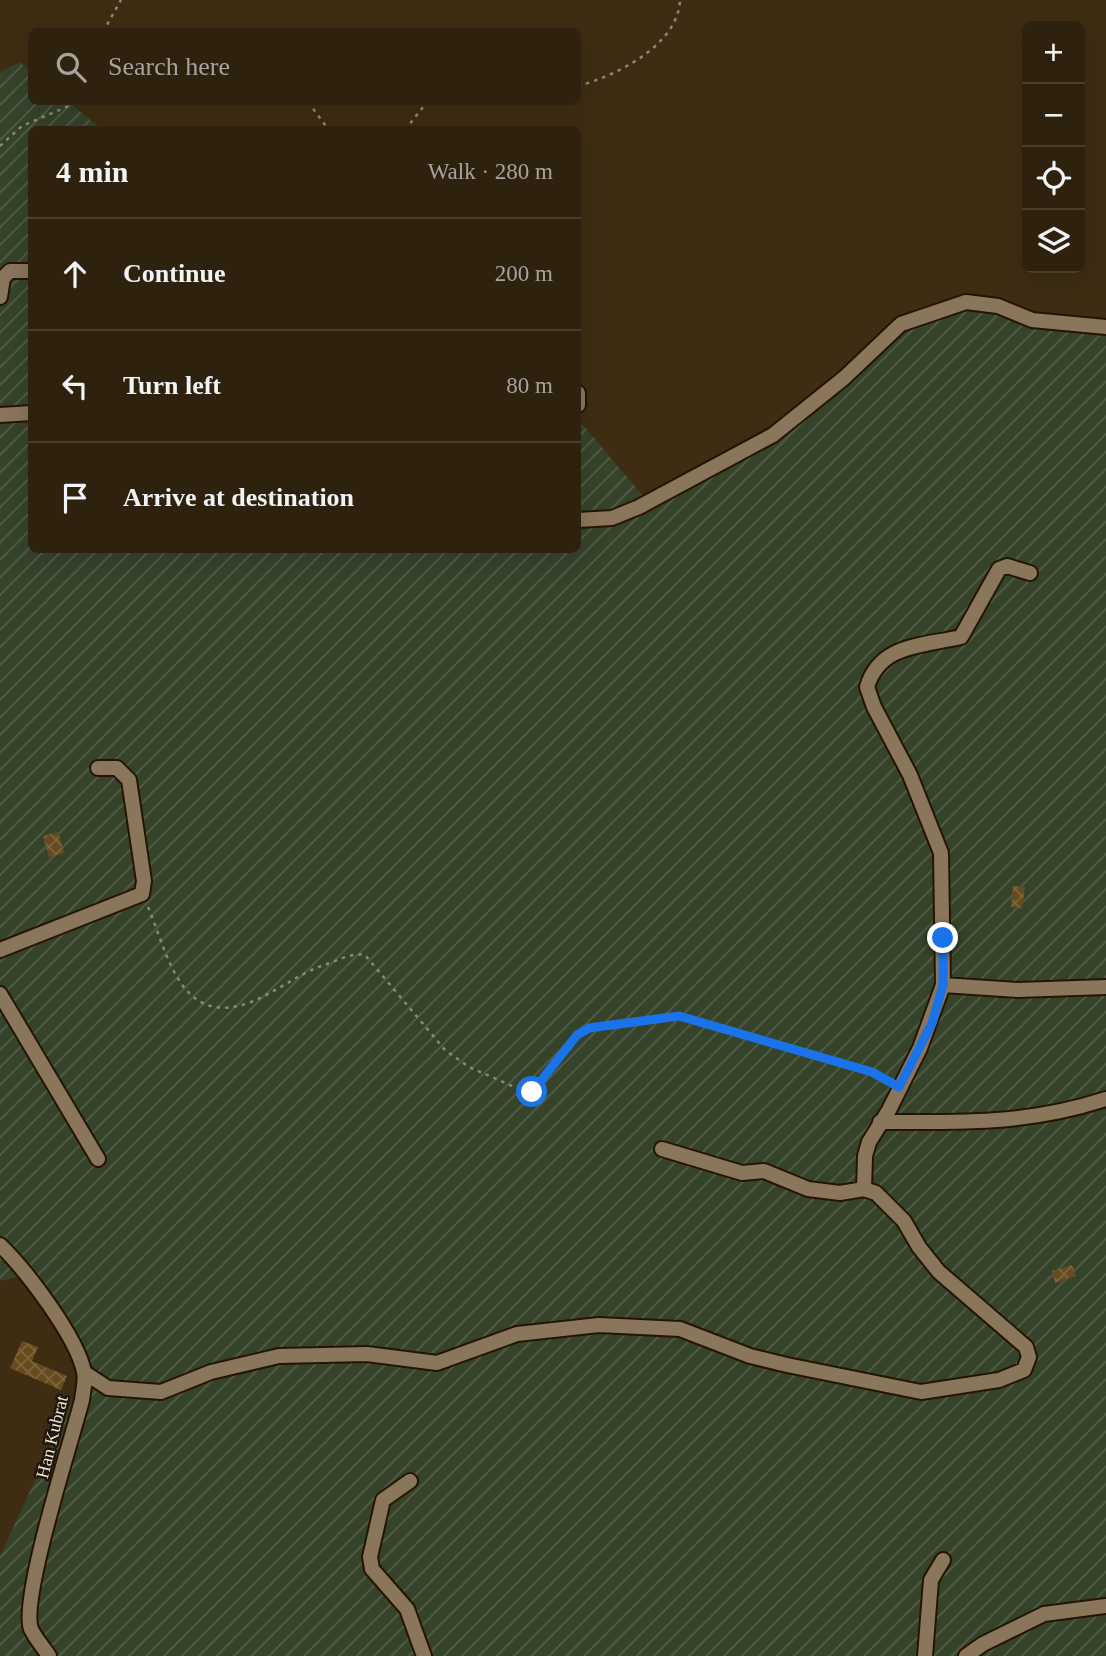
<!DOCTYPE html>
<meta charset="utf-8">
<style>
:root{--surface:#2e220e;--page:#3a2f1c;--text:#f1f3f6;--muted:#a7a49e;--line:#493f2e}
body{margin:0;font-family:"Times New Roman",serif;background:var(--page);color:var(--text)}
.controls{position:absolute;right:21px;top:21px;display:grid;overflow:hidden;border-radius:10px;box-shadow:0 7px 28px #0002}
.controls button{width:63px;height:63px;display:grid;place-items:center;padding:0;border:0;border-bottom:2px solid var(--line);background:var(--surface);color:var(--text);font:35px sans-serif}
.stop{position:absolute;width:21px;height:21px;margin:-16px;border:5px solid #1a73e8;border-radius:50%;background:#fff}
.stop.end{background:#1a73e8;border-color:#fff;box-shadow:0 2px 7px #0008}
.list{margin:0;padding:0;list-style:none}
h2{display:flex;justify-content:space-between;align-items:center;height:91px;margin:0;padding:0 28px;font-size:30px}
h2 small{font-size:23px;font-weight:400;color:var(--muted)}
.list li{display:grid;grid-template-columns:46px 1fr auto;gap:21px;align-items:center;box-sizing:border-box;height:112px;padding:0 28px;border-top:2px solid var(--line)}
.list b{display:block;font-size:26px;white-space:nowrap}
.list em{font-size:23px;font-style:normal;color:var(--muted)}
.icon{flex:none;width:38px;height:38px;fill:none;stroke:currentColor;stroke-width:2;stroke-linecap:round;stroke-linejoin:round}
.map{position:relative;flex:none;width:1106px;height:1656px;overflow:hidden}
.search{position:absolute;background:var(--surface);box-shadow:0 7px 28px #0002;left:28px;top:28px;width:553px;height:77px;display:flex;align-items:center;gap:18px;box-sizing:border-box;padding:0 24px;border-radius:10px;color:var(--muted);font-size:26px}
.panel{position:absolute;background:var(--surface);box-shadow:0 7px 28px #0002;left:28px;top:126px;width:553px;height:427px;border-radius:10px}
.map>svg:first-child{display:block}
</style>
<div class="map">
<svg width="1106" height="1656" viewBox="0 0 1106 1656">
<defs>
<pattern id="garden-furrows" width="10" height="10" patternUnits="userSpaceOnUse" patternTransform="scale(1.75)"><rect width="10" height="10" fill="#36432b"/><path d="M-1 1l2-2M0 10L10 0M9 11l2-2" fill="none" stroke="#545e49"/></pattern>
<pattern id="building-cross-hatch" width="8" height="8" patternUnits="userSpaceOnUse" patternTransform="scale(1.75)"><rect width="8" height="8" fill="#674a1d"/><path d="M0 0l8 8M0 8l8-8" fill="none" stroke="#7d643d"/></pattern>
</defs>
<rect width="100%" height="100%" fill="#3e2d13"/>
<path fill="url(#garden-furrows)" d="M20 62 31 72 32 102H68L102 129 32 130V550H578V419L648 502 773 435 901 324 966 302 1032 320 1106 327V1656H0V1556L85 1373 29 1274 0 1281V72Z"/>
<path fill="url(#building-cross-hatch)" d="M58 832 64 853 49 857 43 836Z
M1013 886 1025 887 1022 908 1011 907Z
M1072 1265 1076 1276 1055 1283 1052 1271Z
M22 1341 38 1347 32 1361 67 1376 61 1390 10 1368Z"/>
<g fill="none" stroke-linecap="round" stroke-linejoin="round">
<defs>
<path id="street" d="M0 297 3 278 10 271H32
M578 393V405
M0 415 32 413
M578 520 612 518 639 507 773 435 844 378 901 324 966 302 998 306 1032 320 1106 327
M0 950 142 894 144 881 129 780 117 768H98
M943 985 1018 990 1106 987
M0 994 98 1159
M880 1122C962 1122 1026 1125 1106 1099
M864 1189 865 1156 869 1142 889 1110 920 1048 943 985 941 853 910 775 874 707 867 687C880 644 922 646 961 637L999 569 1007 566 1030 573
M0 1245C26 1270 77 1337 84 1372 86 1380 83 1391 82 1400 72 1439 20 1599 31 1629 35 1638 44 1648 49 1656
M85 1373 108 1388 161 1392 211 1372 279 1356 367 1354 437 1363 517 1334 599 1325 680 1329 750 1356 787 1365 921 1392 999 1380 1024 1370 1029 1357 1026 1347 939 1272 919 1247 904 1221 876 1193 864 1189 840 1193 808 1189 764 1171 742 1173 662 1149
M410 1481 383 1500 370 1557 372 1569 407 1609 424 1656
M925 1656 931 1580 943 1560
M966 1656 983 1644 1044 1614 1106 1606"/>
</defs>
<use href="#street" stroke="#251500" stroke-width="18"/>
<path stroke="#948570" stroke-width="2.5" stroke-dasharray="3.5 5" stroke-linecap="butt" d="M103 32 121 0
M578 86C615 76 678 46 680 0
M308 102 329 130
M405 130 427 102
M0 146 22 126 78 102
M148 907C168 954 180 1029 251 1002 276 992 298 974 324 965 337 961 352 952 365 955L445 1050 469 1067 526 1092 536 1090C547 1070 570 1039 589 1028L679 1016 872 1072 890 1082"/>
<use href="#street" stroke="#8a765b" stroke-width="14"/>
</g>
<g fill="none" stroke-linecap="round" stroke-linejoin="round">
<path stroke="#1a73e8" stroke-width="9" d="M532 1092 577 1035 589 1028 679 1016 872 1072 899 1087 932 1023 943 985V938"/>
</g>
<g text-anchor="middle" stroke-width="5" stroke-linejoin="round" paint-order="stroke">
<g font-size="18" fill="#f1e5d6" stroke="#1f170c">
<text transform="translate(52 1437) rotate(-76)" y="6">Han Kubrat</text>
</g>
</g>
</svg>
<div class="controls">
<button>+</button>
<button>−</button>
<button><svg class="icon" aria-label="locate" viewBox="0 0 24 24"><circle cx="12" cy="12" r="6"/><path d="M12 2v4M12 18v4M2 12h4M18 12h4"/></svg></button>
<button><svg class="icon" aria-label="layers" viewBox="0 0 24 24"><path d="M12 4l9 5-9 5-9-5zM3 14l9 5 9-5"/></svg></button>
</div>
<div class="stop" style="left:532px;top:1092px"></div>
<div class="stop end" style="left:943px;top:938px"></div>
<div class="search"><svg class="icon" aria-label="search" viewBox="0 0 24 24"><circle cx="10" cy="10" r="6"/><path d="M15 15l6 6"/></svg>Search here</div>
<section class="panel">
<h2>4 min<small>Walk · 280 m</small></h2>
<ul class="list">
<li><svg class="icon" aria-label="ahead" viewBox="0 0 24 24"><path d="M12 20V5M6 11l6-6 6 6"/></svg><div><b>Continue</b></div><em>200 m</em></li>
<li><svg class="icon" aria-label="left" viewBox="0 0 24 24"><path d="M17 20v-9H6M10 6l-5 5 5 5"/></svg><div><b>Turn left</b></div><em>80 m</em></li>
<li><svg class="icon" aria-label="arrive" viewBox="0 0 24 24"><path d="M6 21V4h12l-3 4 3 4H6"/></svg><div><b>Arrive at destination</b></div></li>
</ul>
</section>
</div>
